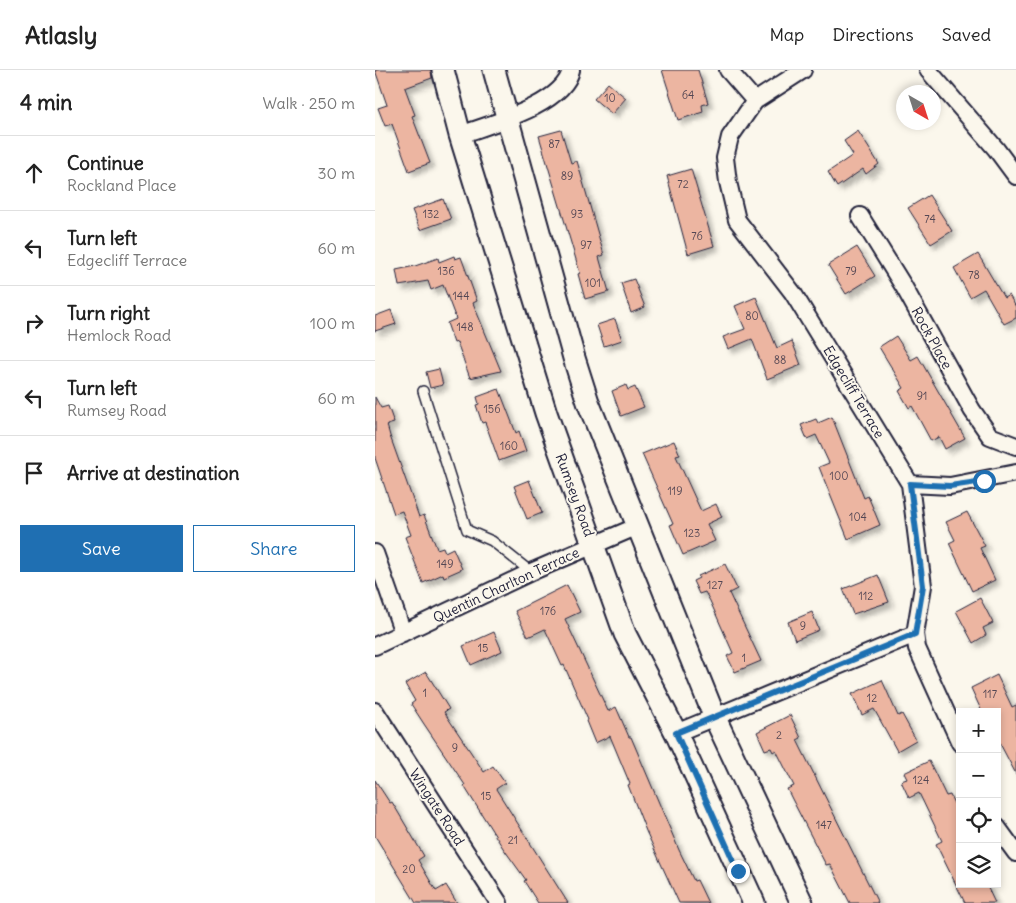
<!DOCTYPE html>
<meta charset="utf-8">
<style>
:root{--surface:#fff;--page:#f2f2f2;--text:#222;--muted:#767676;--line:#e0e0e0;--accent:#1f6fb2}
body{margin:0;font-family:Delius,sans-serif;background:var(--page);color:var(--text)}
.controls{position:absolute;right:15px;bottom:15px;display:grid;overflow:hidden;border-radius:0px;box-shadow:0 2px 8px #0003}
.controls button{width:45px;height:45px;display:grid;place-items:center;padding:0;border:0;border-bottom:1px solid var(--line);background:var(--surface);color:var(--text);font:25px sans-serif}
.compass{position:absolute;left:521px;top:15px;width:45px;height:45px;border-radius:50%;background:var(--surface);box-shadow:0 2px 8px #0003;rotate:141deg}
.stop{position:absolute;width:15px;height:15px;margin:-11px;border:4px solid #1f6fb2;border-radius:50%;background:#fff}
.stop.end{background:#1f6fb2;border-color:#fff;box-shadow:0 1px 5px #0008}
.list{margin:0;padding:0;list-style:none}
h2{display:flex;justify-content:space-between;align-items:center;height:65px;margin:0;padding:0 20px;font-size:21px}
h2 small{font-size:16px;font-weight:400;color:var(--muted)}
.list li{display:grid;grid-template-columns:32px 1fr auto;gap:15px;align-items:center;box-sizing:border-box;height:75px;padding:0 20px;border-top:1px solid var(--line)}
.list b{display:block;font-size:19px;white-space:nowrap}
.list p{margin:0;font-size:16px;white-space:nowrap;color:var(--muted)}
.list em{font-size:16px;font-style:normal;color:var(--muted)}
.actions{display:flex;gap:10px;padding:15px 20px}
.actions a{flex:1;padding:11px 0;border:1px solid var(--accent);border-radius:0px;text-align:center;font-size:18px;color:var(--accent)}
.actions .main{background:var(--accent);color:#fff}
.icon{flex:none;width:28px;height:28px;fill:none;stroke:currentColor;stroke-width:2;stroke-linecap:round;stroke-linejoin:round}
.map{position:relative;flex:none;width:641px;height:833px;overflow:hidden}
header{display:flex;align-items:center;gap:30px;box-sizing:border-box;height:70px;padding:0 25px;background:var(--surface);border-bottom:1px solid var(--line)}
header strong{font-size:24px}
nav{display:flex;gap:28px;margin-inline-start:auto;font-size:18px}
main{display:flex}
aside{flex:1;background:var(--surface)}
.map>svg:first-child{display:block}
</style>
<header>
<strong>Atlasly</strong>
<nav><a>Map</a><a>Directions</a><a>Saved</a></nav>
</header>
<main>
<aside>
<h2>4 min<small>Walk · 250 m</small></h2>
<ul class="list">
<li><svg class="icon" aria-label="ahead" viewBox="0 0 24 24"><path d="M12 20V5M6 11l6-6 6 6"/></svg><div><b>Continue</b><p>Rockland Place</p></div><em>30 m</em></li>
<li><svg class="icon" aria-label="left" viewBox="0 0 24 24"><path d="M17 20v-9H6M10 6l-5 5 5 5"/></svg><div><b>Turn left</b><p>Edgecliff Terrace</p></div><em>60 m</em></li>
<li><svg class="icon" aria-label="right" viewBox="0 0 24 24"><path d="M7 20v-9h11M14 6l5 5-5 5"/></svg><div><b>Turn right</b><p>Hemlock Road</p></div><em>100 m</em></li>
<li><svg class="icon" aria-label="left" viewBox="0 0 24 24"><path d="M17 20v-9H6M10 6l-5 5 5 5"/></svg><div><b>Turn left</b><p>Rumsey Road</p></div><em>60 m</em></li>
<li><svg class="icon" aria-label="arrive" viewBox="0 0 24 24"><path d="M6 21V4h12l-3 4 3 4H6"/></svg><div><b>Arrive at destination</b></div></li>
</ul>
<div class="actions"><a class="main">Save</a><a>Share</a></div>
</aside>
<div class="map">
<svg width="641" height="833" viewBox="0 0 641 833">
<defs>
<filter id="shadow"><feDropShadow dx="4.5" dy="4.5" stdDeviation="2.5" flood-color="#0004"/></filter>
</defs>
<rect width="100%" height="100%" fill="#fbf7ec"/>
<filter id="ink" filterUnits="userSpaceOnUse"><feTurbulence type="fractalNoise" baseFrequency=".02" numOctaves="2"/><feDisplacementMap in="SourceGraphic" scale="10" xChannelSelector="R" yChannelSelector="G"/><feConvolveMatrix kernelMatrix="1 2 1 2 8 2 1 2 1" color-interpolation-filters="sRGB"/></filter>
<g filter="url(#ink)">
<path fill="#ecb5a1" stroke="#22223b" filter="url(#shadow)" d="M0 0H56L57 8 30 18 40 45 37 46 55 93 34 101 17 54 10 56 3 38 12 35Z
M287 0H323L333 33 327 35 328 42 303 50Z
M233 13 251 28 237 44 219 29Z
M186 60 196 93 202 91 229 185 224 187 234 222 210 229 203 204 205 203 164 66Z
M483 61 504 94 491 104 488 99 462 117 453 102 478 85 469 71Z
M316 99 339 176 313 184 292 106Z
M554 125 577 161 556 174 533 138Z
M68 129 76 149 45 160 37 140Z
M482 177 500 206 471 224 453 195Z
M603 184 629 228 634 225 641 237V248L629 254 609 219 595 227 579 198Z
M79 186 80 189 86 187 102 231 98 233 126 301 95 308 82 272 79 273 72 253 81 249 68 215 56 220 53 211 24 216 21 200 40 196 63 188 64 192Z
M259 209 270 237 256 243 246 213Z
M381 227 402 278 417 271 426 295 392 309 377 269 353 279 348 267 370 259 360 236Z
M16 240 21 254 0 261V246Z
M240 249 247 270 229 276 222 255Z
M521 266 536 290 543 286 590 368 570 379 564 367 556 371 537 336 534 338 524 321 529 318 504 277Z
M64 299 68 315 55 318 51 302Z
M251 315 253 320 260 317 269 337 246 346 237 321Z
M124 319 141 363 144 361 151 381 124 391 110 352 107 353 101 335 104 334 102 327Z
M0 327 6 338 13 336 19 353 12 355 15 366 44 447 49 445 62 479 68 477 70 482 78 478 87 499 69 507 68 504 48 513 30 467 36 465 27 441 19 444 0 388Z
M457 347 489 428 493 426 505 455 473 469 444 397 454 393 441 365 432 369 426 355 441 349 443 353Z
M299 371 305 385 301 386 326 441 341 434 347 447 332 454 340 471 308 485 295 455 298 454 267 384Z
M154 410 167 443 152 449 139 416Z
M592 442 610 476 605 478 620 510 597 521 574 473 580 470 571 452Z
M350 494 362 519 354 523 386 591 360 602 352 586 358 583 335 531 330 522 324 524 318 511 324 508 323 506Z
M503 505 514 532 478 544 468 519Z
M192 515 205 542 190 549 233 641 241 637 254 667H256L304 780 319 811 322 810 333 833H304L271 761 253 715 255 714 235 666 220 673 211 651 213 650 189 595 187 596 170 559 153 567 140 541Z
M605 528 618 553 608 558 611 565 598 573 581 541Z
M437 542 444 560 420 570 413 552Z
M119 562 127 581 96 595 88 576Z
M51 602 74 639 69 642 109 702 118 696 130 713 121 719 193 833H163L149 811 151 810 128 778 89 716 90 715 49 654 36 634 40 631 30 614Z
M622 605 637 637 641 635V704L622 668V642H607L596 618Z
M507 610 523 646 527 644 541 670 522 681 499 639 487 645 477 624Z
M415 645 426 668 422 670 503 833H475L455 794 451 795 418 731 412 719 419 716 401 680 398 682 396 678 390 680 382 662Z
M554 691 571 726 575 725 585 746V814H611L620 833H590L561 774 567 771 544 723 534 728 526 711 532 709 529 703Z
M0 710 15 733 17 732 49 786 43 790 61 821 71 815 82 833H41L0 766Z"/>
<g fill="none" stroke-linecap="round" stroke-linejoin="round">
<defs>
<path id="service" d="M48 321 92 460 117 471 156 502"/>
<path id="minor" d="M353 0 380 31
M428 0 380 31 355 67 350 88 353 112 362 150 418 223 535 414 548 516 540 564 542 578 585 673
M553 0 621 79 641 106
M85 65C115 54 189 35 196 0
M485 146 529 217 597 340 615 366 641 376
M535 414 575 416 641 403
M0 483 28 563
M0 576 156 502 263 456
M0 641 124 833
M301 663 540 564
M622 757 641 783"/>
<path id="tertiary" d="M68 0 85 65 171 343 250 564 301 663 379 833
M119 0 199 288 213 332 340 648 427 833"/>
</defs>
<use href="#service" stroke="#22223b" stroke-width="12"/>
<use href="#minor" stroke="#22223b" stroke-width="20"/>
<use href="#tertiary" stroke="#22223b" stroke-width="25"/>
<use href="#service" stroke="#fbf7ec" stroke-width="9"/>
<use href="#minor" stroke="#fbf7ec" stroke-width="16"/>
<use href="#tertiary" stroke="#fbf7ec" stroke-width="21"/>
</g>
</g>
<g fill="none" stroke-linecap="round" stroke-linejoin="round" filter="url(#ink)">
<path stroke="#1f6fb2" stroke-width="6" d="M363 801 301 663 540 564 548 516 535 414 575 416 609 411"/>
</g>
<g text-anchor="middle" stroke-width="4" stroke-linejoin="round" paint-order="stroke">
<g font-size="11" fill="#544754">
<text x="313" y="29">64</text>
<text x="235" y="32">10</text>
<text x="179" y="78">87</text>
<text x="192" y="110">89</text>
<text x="308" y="118">72</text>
<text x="56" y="148">132</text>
<text x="202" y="148">93</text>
<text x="555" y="153">74</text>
<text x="322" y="170">76</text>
<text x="211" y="179">97</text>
<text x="71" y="205">136</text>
<text x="476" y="205">79</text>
<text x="599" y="209">78</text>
<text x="218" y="217">101</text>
<text x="86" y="230">144</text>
<text x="377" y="250">80</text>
<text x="90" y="261">148</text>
<text x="405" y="294">88</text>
<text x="547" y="330">91</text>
<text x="117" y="343">156</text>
<text x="134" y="380">160</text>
<text x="464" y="410">100</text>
<text x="300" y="425">119</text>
<text x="483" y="451">104</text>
<text x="317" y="467">123</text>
<text x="70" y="498">149</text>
<text x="340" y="519">127</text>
<text x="491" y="530">112</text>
<text x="173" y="545">176</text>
<text x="428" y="560">9</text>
<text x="108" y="582">15</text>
<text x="369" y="592">1</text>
<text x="50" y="627">1</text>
<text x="615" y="628">117</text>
<text x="497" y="632">12</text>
<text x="404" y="669">2</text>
<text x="80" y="682">9</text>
<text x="546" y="714">124</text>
<text x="111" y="730">15</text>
<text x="449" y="759">147</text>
<text x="138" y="774">21</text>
<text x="34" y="803">20</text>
</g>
<g font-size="14" fill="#22223b" stroke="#fbf7ec">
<text transform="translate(557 268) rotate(61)" y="5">Rock Place</text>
<text transform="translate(479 322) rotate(59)" y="5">Edgecliff Terrace</text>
<text transform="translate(200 425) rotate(70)" y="5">Rumsey Road</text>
<text transform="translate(131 515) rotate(-25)" y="5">Quentin Charlton Terrace</text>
<text transform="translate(62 737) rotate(57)" y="5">Wingate Road</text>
</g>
</g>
</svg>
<div class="controls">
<button>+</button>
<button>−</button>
<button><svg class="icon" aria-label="locate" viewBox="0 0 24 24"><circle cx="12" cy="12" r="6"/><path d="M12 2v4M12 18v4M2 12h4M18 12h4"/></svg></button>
<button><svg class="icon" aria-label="layers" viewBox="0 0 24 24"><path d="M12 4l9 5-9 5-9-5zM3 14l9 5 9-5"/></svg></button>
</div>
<svg class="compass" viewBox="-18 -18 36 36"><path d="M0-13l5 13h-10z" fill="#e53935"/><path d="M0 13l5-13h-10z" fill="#767676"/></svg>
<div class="stop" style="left:609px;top:411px"></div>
<div class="stop end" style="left:363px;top:801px"></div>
</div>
</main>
